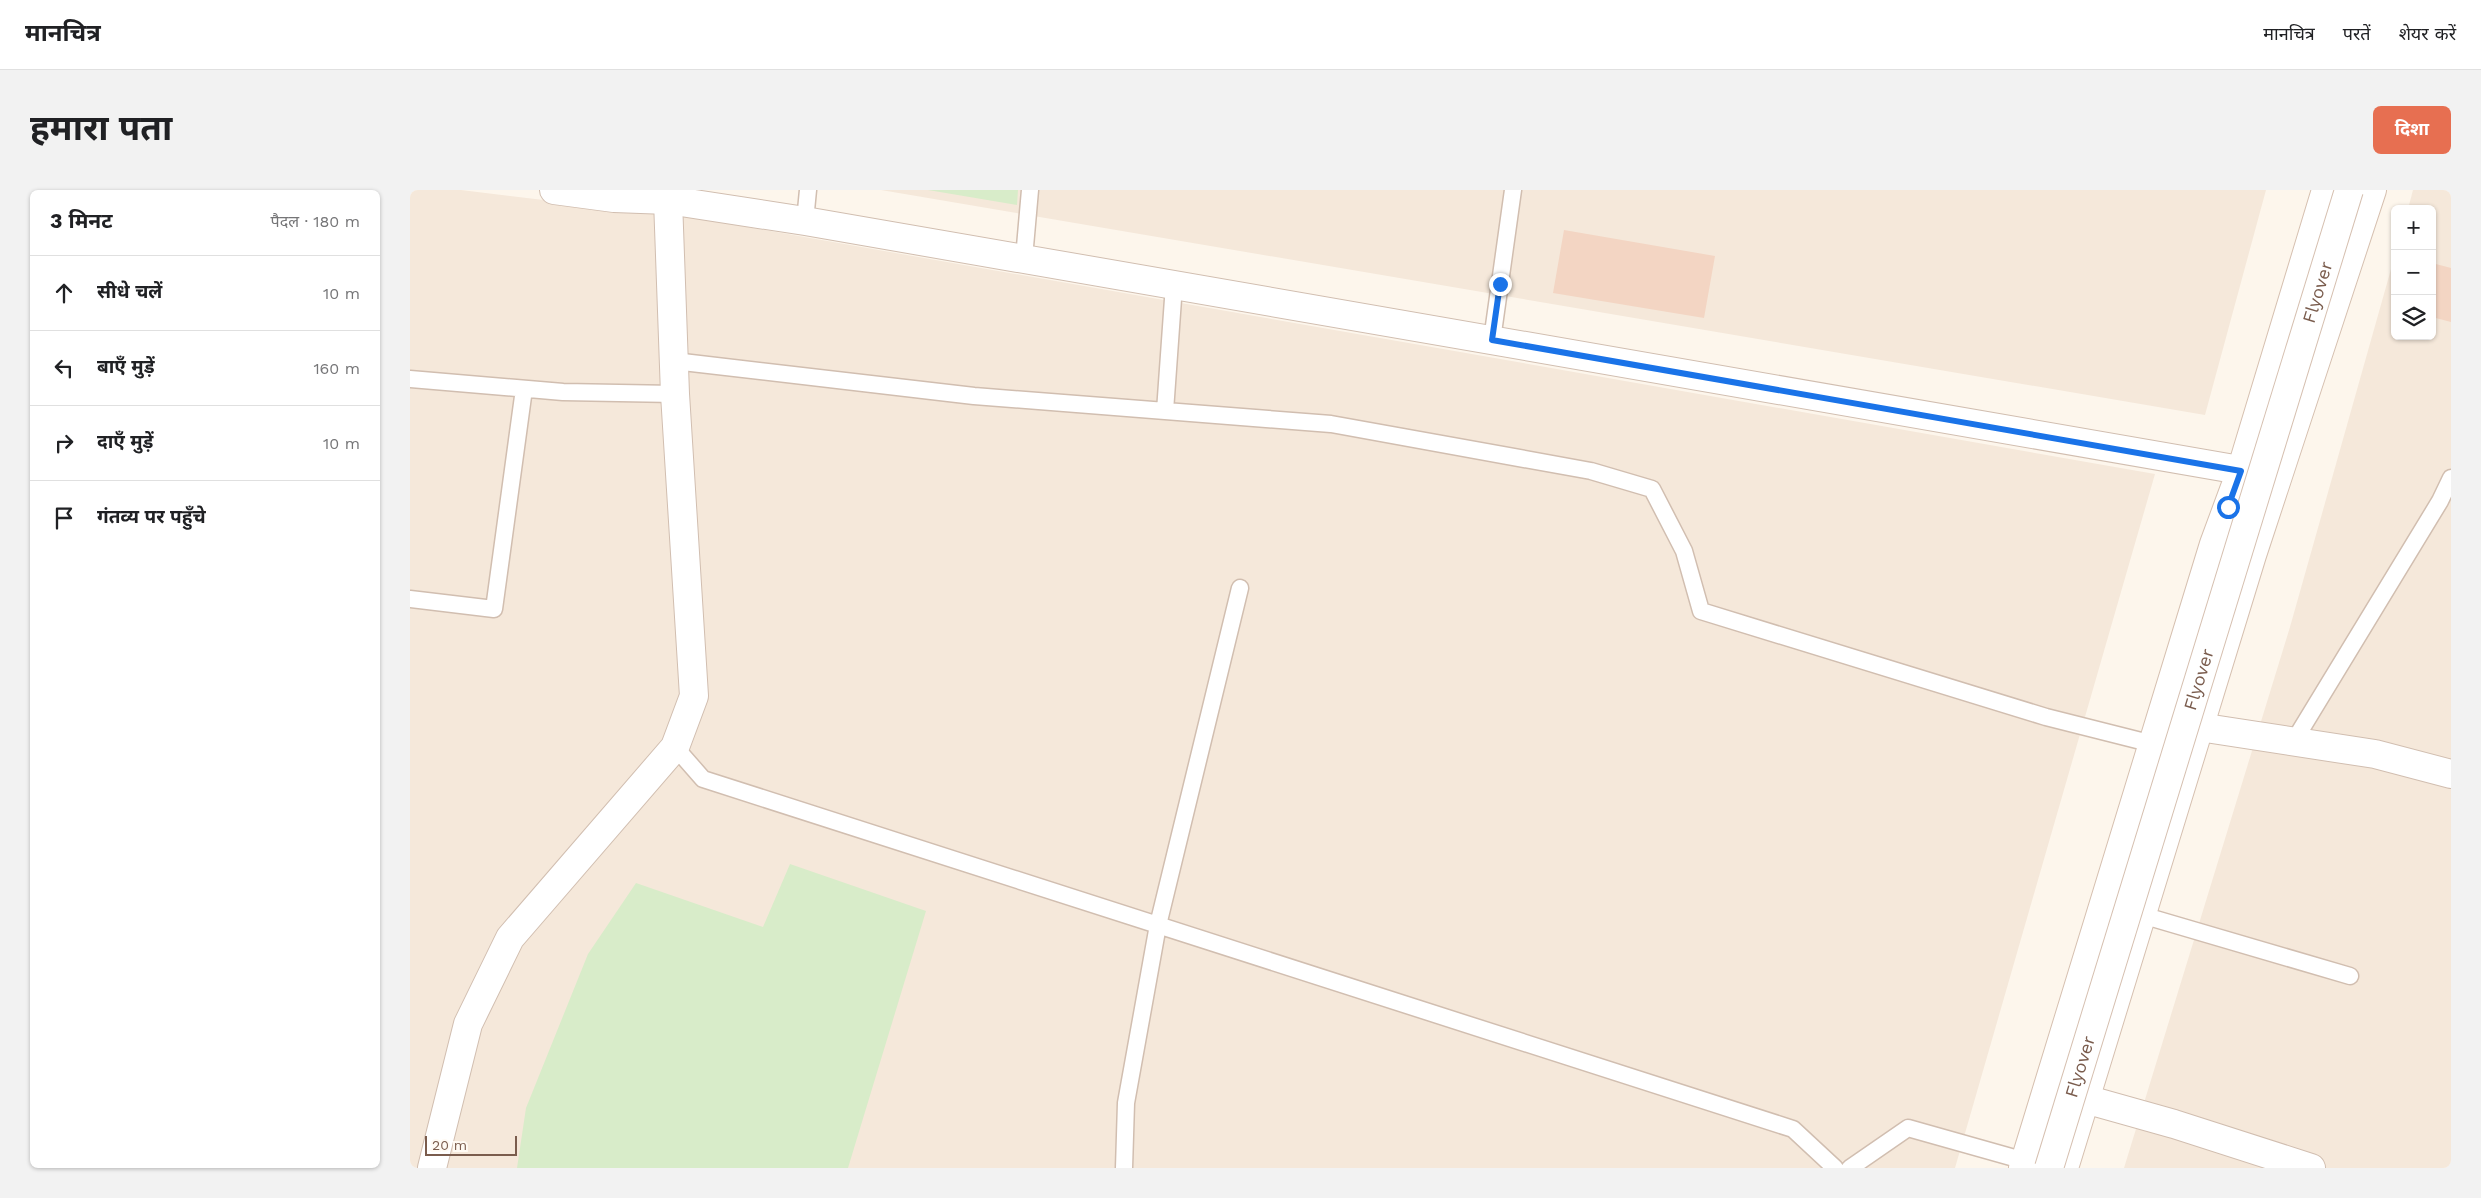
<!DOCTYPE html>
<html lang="hi">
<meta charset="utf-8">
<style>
:root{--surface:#fff;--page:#f2f2f2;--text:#202124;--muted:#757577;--line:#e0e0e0;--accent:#e76f51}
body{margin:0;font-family:"Work Sans","Noto Sans Devanagari",sans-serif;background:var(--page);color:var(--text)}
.controls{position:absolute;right:15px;top:15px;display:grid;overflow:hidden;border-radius:8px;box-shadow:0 1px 4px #0004}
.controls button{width:45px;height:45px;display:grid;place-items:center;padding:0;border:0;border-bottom:1px solid var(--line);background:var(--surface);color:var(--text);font:25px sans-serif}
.scale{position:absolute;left:15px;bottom:12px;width:92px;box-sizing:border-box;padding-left:5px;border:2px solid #7a5c4d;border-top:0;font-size:14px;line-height:18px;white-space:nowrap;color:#7a5c4d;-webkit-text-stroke:4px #fffaf3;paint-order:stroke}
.stop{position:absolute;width:15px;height:15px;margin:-11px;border:4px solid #1a73e8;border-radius:50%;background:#fff}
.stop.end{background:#1a73e8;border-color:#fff;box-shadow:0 1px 5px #0008}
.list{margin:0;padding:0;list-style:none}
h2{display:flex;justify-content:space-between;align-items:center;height:65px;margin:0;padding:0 20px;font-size:21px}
h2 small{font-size:16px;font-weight:400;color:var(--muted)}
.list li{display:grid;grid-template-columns:32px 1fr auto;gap:15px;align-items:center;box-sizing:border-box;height:75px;padding:0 20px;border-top:1px solid var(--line)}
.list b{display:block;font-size:19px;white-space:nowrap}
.list em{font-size:16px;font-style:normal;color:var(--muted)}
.icon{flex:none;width:28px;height:28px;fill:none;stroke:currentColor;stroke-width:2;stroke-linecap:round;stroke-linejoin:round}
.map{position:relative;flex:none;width:2041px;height:978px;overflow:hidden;border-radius:8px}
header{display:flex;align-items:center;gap:30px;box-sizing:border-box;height:70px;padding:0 25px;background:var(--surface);border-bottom:1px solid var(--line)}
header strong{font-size:24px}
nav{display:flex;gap:28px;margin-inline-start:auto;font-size:18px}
.intro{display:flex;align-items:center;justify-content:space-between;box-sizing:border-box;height:120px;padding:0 30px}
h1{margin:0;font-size:35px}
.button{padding:12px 22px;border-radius:8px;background:var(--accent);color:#fff;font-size:18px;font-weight:700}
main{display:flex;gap:30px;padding:0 30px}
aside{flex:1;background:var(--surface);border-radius:8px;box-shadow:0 1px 4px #0004}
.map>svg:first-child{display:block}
</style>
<header>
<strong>मानचित्र</strong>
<nav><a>मानचित्र</a><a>परतें</a><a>शेयर करें</a></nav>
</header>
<div class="intro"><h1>हमारा पता</h1><a class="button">दिशा</a></div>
<main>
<aside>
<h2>3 मिनट<small>पैदल · 180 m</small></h2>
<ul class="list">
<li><svg class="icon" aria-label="ahead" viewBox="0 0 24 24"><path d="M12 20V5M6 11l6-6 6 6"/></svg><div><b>सीधे चलें</b></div><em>10 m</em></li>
<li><svg class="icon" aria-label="left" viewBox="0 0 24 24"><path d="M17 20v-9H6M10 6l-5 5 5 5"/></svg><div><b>बाएँ मुड़ें</b></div><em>160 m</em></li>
<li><svg class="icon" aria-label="right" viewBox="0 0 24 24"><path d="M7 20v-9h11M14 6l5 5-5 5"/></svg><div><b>दाएँ मुड़ें</b></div><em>10 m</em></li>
<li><svg class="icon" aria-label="arrive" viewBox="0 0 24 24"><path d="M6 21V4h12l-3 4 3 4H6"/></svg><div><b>गंतव्य पर पहुँचे</b></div></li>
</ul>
</aside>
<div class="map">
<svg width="2041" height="978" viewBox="0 0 2041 978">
<rect width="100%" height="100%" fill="#fdf6ec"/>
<path fill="#f5e8da" d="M0 0H51L292 29 1745 284 1545 978H0Z
M471 0H1856L1795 225Z
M2003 0H2041V978H1714L1880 437 1985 65V146H2022V19H1998Z"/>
<path fill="#d8ecc9" d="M518 0H608L607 15Z
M380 674 516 721 438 978H107L116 918 178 764 226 693 353 737Z"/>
<path fill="#f3d5c3" d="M1154 40 1305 66 1294 128 1143 103Z
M2022 73 2041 78V132L2022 127Z"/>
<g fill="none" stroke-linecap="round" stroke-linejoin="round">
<defs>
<path id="service" d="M395 31 398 0
M614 68 620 0
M1082 150 1103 0
M264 171 564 206 921 234 1181 281 1242 299 1274 361 1291 421 1636 527 1743 554
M0 189 153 202 265 204
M755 221 764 95
M0 409 84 419 114 199
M1884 551 2030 311 2041 288
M265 557 293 589 1383 939 1425 978
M1725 723 1940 786
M714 978 716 913 748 735 830 398
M1440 978 1498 938 1615 971"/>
<path id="minor" d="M1789 537 1965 564 2041 584
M1675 909 1764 934 1901 978
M22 978 58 834 100 748 265 557 284 506 265 204 258 10"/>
<path id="tertiary" d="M144 0 204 8 258 10 395 31 1853 284"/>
<path id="secondary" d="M1613 978 1804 354 1831 281 1916 0
M1654 978 1842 365 1962 0"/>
</defs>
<use href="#service" stroke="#d1beb0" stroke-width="19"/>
<use href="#minor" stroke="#d1beb0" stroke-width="30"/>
<use href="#tertiary" stroke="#d1beb0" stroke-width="30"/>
<use href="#secondary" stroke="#d6c0b0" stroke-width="30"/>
<use href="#service" stroke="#fff" stroke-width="16"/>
<use href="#minor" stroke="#fff" stroke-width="28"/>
<use href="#tertiary" stroke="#fff" stroke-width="28"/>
<use href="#secondary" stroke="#fff" stroke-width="28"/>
<defs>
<g id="secondary-bridge">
<path id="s1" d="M1639 978 1939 0"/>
</g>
</defs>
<use href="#secondary-bridge" stroke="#d6c0b0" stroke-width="30" stroke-linecap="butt"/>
<use href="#secondary-bridge" stroke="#fff" stroke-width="28"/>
</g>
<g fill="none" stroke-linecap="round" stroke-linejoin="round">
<path stroke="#1a73e8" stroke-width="6" d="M1090 94 1082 150 1831 281 1818 317"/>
</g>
<g text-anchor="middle" stroke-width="4.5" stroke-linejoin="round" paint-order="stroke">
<g font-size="18" fill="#7a5c4d" stroke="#fffaf3">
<text dy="6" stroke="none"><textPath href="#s1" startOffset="916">Flyover</textPath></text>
<text dy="6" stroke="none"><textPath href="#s1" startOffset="511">Flyover</textPath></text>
<text dy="6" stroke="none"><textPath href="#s1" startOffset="106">Flyover</textPath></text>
</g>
</g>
</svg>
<div class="controls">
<button>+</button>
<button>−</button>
<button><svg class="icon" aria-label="layers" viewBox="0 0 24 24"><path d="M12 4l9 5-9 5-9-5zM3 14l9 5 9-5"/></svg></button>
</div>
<div class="scale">20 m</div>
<div class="stop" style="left:1818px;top:317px"></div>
<div class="stop end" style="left:1090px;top:94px"></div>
</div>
</main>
